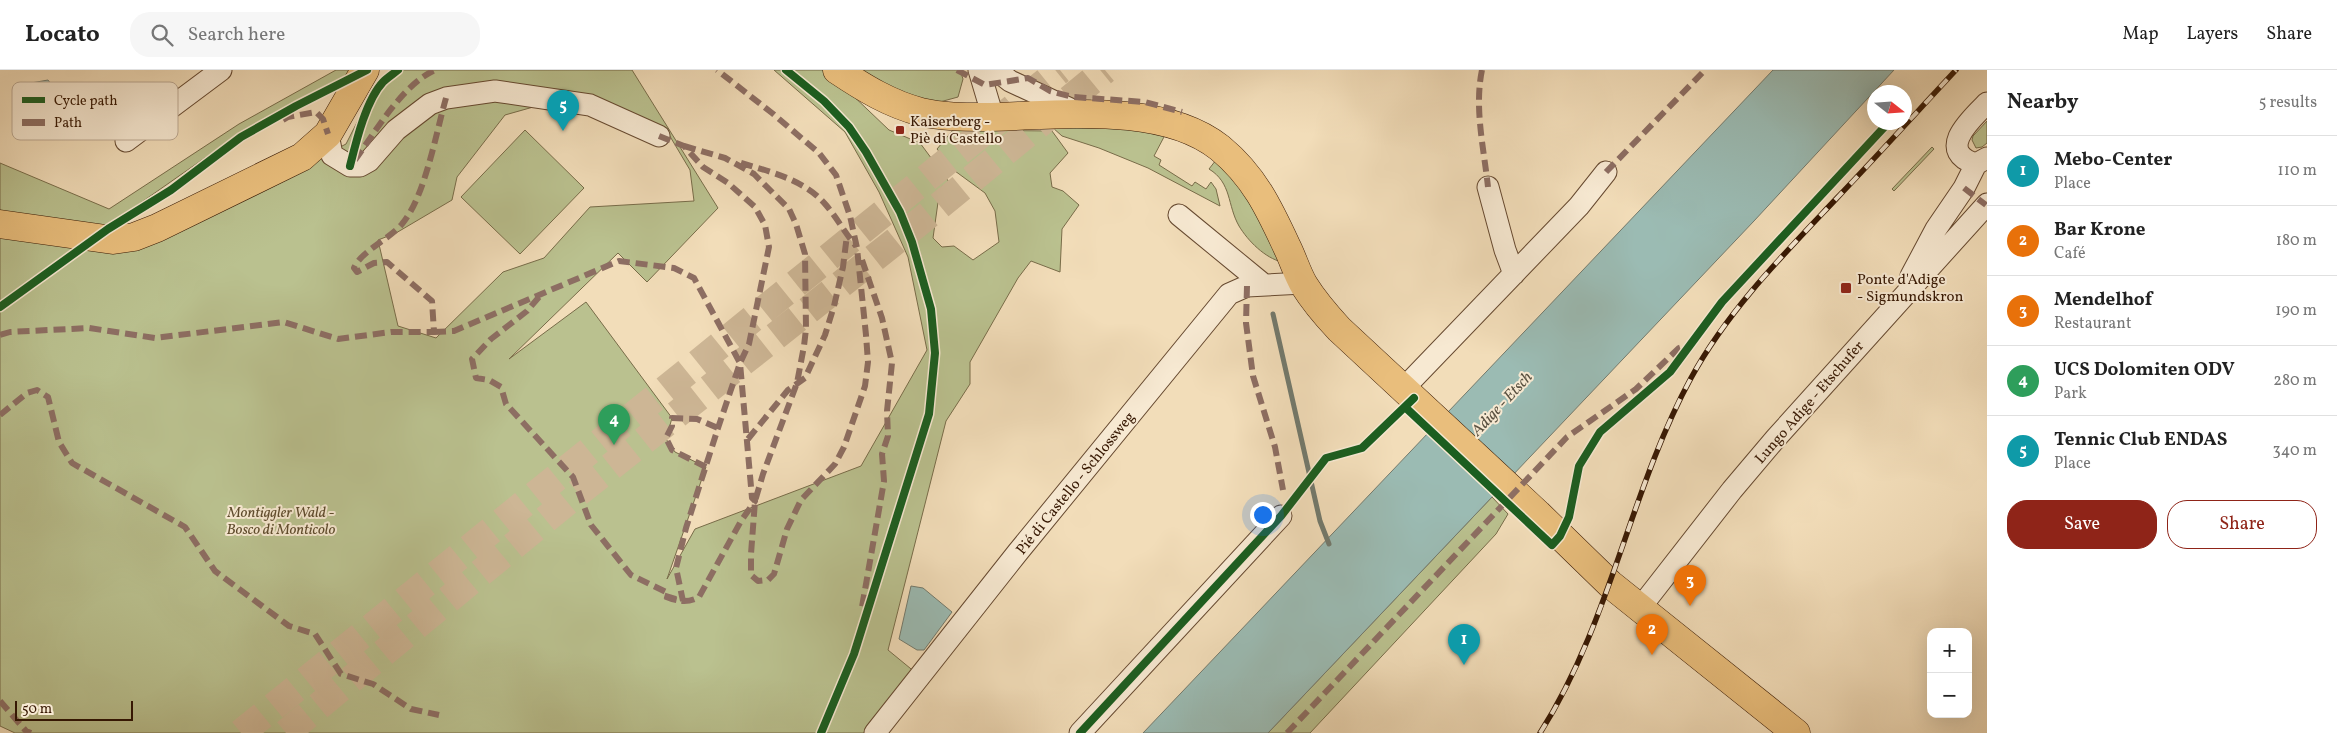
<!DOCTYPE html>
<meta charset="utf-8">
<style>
:root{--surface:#fff;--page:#f6f6f6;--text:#222;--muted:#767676;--line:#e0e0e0;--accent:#8f2418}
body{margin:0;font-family:Vollkorn,serif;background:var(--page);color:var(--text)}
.controls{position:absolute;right:15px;bottom:15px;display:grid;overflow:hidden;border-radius:10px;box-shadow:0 5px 20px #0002}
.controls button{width:45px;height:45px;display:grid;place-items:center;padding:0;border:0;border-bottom:1px solid var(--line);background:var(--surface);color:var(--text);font:25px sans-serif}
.compass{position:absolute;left:1867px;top:15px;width:45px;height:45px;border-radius:50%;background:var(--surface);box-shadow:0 5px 20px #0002;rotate:107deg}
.scale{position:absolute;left:15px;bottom:12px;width:118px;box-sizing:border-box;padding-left:5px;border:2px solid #371803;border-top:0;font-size:14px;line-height:18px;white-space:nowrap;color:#371803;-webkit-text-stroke:4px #f7e9d2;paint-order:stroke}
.you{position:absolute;left:1262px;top:444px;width:18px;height:18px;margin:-12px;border:4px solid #fff;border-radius:50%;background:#1a73e8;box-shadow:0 0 0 8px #1a73e833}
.badge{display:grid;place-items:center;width:32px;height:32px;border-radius:50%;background:var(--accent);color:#fff;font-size:16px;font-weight:700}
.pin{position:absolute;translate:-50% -41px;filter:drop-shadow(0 1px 2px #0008)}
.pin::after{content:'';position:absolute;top:26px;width:18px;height:15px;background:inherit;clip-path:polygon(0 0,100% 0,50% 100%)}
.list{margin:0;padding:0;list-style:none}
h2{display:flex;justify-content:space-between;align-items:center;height:65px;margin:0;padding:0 20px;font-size:21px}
h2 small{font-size:16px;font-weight:400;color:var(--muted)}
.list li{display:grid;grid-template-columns:32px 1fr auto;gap:15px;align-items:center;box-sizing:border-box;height:70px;padding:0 20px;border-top:1px solid var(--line)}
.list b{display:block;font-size:19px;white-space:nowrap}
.list p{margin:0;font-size:16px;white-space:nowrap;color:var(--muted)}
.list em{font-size:16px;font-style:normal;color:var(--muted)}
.actions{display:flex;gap:10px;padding:15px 20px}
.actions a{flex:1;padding:11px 0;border:1px solid var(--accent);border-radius:20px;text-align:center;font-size:18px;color:var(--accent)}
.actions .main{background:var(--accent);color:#fff}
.icon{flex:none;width:28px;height:28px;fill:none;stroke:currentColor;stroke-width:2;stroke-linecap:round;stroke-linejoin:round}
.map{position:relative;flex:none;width:1987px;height:663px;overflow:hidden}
header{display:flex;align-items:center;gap:30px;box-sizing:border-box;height:70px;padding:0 25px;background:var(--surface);border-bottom:1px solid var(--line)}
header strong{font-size:24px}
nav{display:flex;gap:28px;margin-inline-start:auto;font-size:18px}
.search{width:350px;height:45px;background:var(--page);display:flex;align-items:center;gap:12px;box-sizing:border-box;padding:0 18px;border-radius:20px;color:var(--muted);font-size:19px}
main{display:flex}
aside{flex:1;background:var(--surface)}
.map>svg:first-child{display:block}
</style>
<header>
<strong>Locato</strong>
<div class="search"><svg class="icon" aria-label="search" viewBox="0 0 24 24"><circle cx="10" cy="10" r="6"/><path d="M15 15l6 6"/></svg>Search here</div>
<nav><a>Map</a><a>Layers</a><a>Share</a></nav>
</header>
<main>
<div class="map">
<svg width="1987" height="663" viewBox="0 0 1987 663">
<rect width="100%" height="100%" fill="#f2ddb9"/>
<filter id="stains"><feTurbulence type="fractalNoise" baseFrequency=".004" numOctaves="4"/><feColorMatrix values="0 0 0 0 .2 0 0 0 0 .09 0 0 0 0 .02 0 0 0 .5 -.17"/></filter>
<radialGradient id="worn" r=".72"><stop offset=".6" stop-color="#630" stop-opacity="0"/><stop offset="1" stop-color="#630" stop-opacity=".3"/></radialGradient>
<path fill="#bac18f" stroke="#786c49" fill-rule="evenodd" d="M336 0H353L349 6 239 64 99 162 0 144V93L109 139 239 54Z
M395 0H632L718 138 647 212 618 183 509 289 586 232 672 348 666 369 675 382 706 397 667 509 695 459 861 396 927 280 908 187 879 122 845 62 774 0H826L889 60 920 73 949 112 940 118 933 168 942 177 954 176 973 190 999 172 995 141 985 123 955 101 937 79 953 60 1052 61 1068 83 1050 103 1052 117 1063 121 1079 135 1062 159 1060 202 1031 191 1018 208 970 292V314L946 351 888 580 916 603 868 663H15L0 656V161L183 157 346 74 378 11ZM558 30 665 58 690 100 694 131 590 137 544 188 503 202 436 268 398 256 378 170 396 163 452 130 457 107 505 45Z
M855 0H960L963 9 958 27 936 33 895 25Z
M1987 51V73L1982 77 1976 78 1972 70 1973 66Z
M1052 57 1135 59 1165 65 1154 86 1161 90 1159 95 1192 116 1195 112 1206 119 1211 112 1216 119 1220 136 1148 98 1099 78 1062 66Z
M525 60 584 118 520 184 461 127Z
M1932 77 1934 79 1894 121 1892 119Z
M1216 90 1248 122 1282 192C1265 188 1248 171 1239 156 1227 135 1232 113 1209 99Z
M1492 427 1508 444 1496 464 1310 663H1268Z"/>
<path fill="#9bbbb3" stroke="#737a6d" d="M1773 0H1894L1754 151 1268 663H1143Z
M48 10 61 27V31L54 34 46 26 32 27 27 17 31 13Z
M911 516 923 518 952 542 924 580H917L899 569Z"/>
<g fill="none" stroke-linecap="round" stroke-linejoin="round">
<path stroke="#737a6d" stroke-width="5" d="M1273 244 1320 451 1329 474"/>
<path stroke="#cdb695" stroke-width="28" stroke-dasharray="28 14" stroke-linecap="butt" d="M241 663 1060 0
M286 663 579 422 917 154 1105 0"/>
<defs>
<path id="minor" d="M979 0 993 47
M996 0 1010 11 1079 43
M328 64 332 85 350 96H360L369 91 396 60 430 34 446 28 495 21 590 35 659 66
M126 71 221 0
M1987 88 1976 94C1935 81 1971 49 1987 33
M1488 117 1505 180 1514 204
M1179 145 1263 214
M1911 206 1936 159 1964 118 1976 94
M1404 318 1579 136 1606 102
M1640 538 1732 420 1776 368 1987 134
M875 663 1018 482 1229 224 1247 216 1303 213
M1080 663 1281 446"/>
<path id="major" d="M837 0C864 18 890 34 921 42 942 47 964 47 985 47 1056 46 1161 31 1220 78 1254 106 1269 138 1287 177 1293 189 1297 203 1304 215 1314 231 1326 245 1339 259L1538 444 1610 514 1796 663
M0 154 113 170 134 167 157 158 302 87 328 64 365 0"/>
</defs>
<use href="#minor" stroke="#664930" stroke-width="23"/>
<use href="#major" stroke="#371803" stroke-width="29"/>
<use href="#minor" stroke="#f7e9d2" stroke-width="21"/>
<use href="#major" stroke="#e9be7c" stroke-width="28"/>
<defs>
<path id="rail" d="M1540 663C1611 552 1629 422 1691 308 1728 240 1784 184 1836 129 1877 86 1916 43 1956 0"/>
</defs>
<use href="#rail" stroke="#371803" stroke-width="5.5"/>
<use href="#rail" stroke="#f7e9d2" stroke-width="4" stroke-dasharray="11" stroke-linecap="butt"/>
<path stroke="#8d6e63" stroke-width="6" stroke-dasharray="12 6" stroke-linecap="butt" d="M957 0 985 15 1028 8 1050 21 1073 27 1145 32 1182 42
M1482 0C1474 38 1484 79 1488 117
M283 50 288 47 316 42 323 49 328 64
M659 66 684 76 703 97 728 113 755 137 765 155 769 177 749 274 740 293 718 358 686 458 676 498 683 531
M684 76 725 88 754 104 789 139 796 154 805 184 806 259 804 276 797 313 763 404 755 431 751 484V505L758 511 768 510 774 504 787 459 801 430 835 394 844 377 865 316 868 292 866 265 857 178 850 146 836 105 819 83 772 43 717 0
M355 90C376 61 402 15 435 0
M741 93C771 102 805 110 826 135 837 148 845 163 856 176
M1606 102 1705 0
M1964 118 1986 135
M862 190 882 248 892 293 887 341 888 366 882 384 884 411 862 537
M1247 216 1246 253 1253 306 1275 377 1283 420
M539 227 527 241 491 269 472 289 476 308 489 310 501 317 506 334 573 407 591 455 631 505 670 524
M434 262 454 261 619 191 674 198 694 208 740 293 752 428 755 431 741 451 699 527C687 534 675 531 662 525L683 531
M0 265 10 262 89 258 155 268 284 252 338 269 391 262H434L432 231 387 192 374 193 357 202 354 198C361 181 390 169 402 154 425 127 436 63 446 28
M0 345 27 323 37 320 48 327 59 372 72 393 185 457 215 501 289 556 315 564 341 604 373 614 411 639 439 645
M748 369 788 320 805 308 825 265 834 236 843 197 847 165
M706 397 672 380 666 368 672 356V348L697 349 718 358
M0 631 26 661 31 663
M1287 663 1567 367 1636 319 1679 278 1688 275"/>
<defs>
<path id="cycleway" d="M786 0 824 31 849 57 866 82 900 142 912 172 931 239 935 283 929 344 854 584 821 663
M350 96C356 72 366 30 383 12 387 8 393 4 398 0
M0 237 108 159 171 120 241 67 296 36 367 0
M1405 337 1552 475 1560 466 1569 447 1579 396 1600 362 1670 302 1722 232 1889 52
M1080 663 1281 446 1326 388 1362 378 1414 328"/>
</defs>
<use href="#cycleway" stroke="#f7e9d2" stroke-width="11"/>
<use href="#cycleway" stroke="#1b5e20" stroke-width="8"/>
</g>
<g fill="#8f2418" stroke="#f7e9d2" stroke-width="2">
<rect x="895" y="55" width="10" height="10" rx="2.5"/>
<rect x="1840" y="212" width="12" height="12" rx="2.5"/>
</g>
<g text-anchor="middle" stroke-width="4" stroke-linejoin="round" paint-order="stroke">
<g font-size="15" fill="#371803" stroke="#f7e9d2" text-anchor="start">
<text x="910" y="56">Kaiserberg -<tspan x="910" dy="17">Piè di Castello</tspan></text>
<text x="1857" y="214">Ponte d'Adige<tspan x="1857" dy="17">- Sigmundskron</tspan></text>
</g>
<g font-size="15" fill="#371803" stroke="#f7e9d2">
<text transform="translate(1809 332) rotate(-49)" y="5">Lungo Adige - Etschufer</text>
<text transform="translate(1075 413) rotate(-51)" y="5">Pié di Castello - Schlossweg</text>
</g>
<g font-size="15" font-style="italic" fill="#5e4b2d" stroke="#f7e9d2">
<text x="281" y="447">Montiggler Wald -<tspan x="281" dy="17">Bosco di Monticolo</tspan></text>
</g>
<g font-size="16" font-style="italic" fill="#5a5141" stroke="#f7e9d2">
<text transform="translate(1501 333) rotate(-47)" y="6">Adige - Etsch</text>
</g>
</g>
<rect x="12" y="12" width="166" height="58" rx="8" fill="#f7e9d2" stroke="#bdaa94" stroke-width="1"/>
<rect x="22" y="27" width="23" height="6" fill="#1b5e20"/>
<rect x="22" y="49" width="23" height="7" fill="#8d6e63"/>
<g font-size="14" fill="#371803">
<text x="54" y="35">Cycle path</text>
<text x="54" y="57">Path</text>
</g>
<rect width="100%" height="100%" filter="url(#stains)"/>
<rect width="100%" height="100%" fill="url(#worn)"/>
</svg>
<div class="controls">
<button>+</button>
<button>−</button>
</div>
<svg class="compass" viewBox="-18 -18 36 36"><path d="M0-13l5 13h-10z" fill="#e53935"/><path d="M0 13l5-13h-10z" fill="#767676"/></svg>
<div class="scale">50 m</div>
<div class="you"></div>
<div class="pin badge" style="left:1464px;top:595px;background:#0f9aa8">1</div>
<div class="pin badge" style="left:1652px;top:585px;background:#e8710a">2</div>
<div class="pin badge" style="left:1690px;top:536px;background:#e8710a">3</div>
<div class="pin badge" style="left:614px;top:375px;background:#2e9e5b">4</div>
<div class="pin badge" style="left:563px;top:61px;background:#0f9aa8">5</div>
</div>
<aside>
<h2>Nearby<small>5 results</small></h2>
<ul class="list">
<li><span class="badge" style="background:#0f9aa8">1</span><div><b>Mebo-Center</b><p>Place</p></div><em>110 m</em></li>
<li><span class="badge" style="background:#e8710a">2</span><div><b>Bar Krone</b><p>Café</p></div><em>180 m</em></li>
<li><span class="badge" style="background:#e8710a">3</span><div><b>Mendelhof</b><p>Restaurant</p></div><em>190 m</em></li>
<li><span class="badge" style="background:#2e9e5b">4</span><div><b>UCS Dolomiten ODV</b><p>Park</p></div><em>280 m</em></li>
<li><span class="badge" style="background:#0f9aa8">5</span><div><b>Tennic Club ENDAS</b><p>Place</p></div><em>340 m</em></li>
</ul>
<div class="actions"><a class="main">Save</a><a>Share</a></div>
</aside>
</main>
